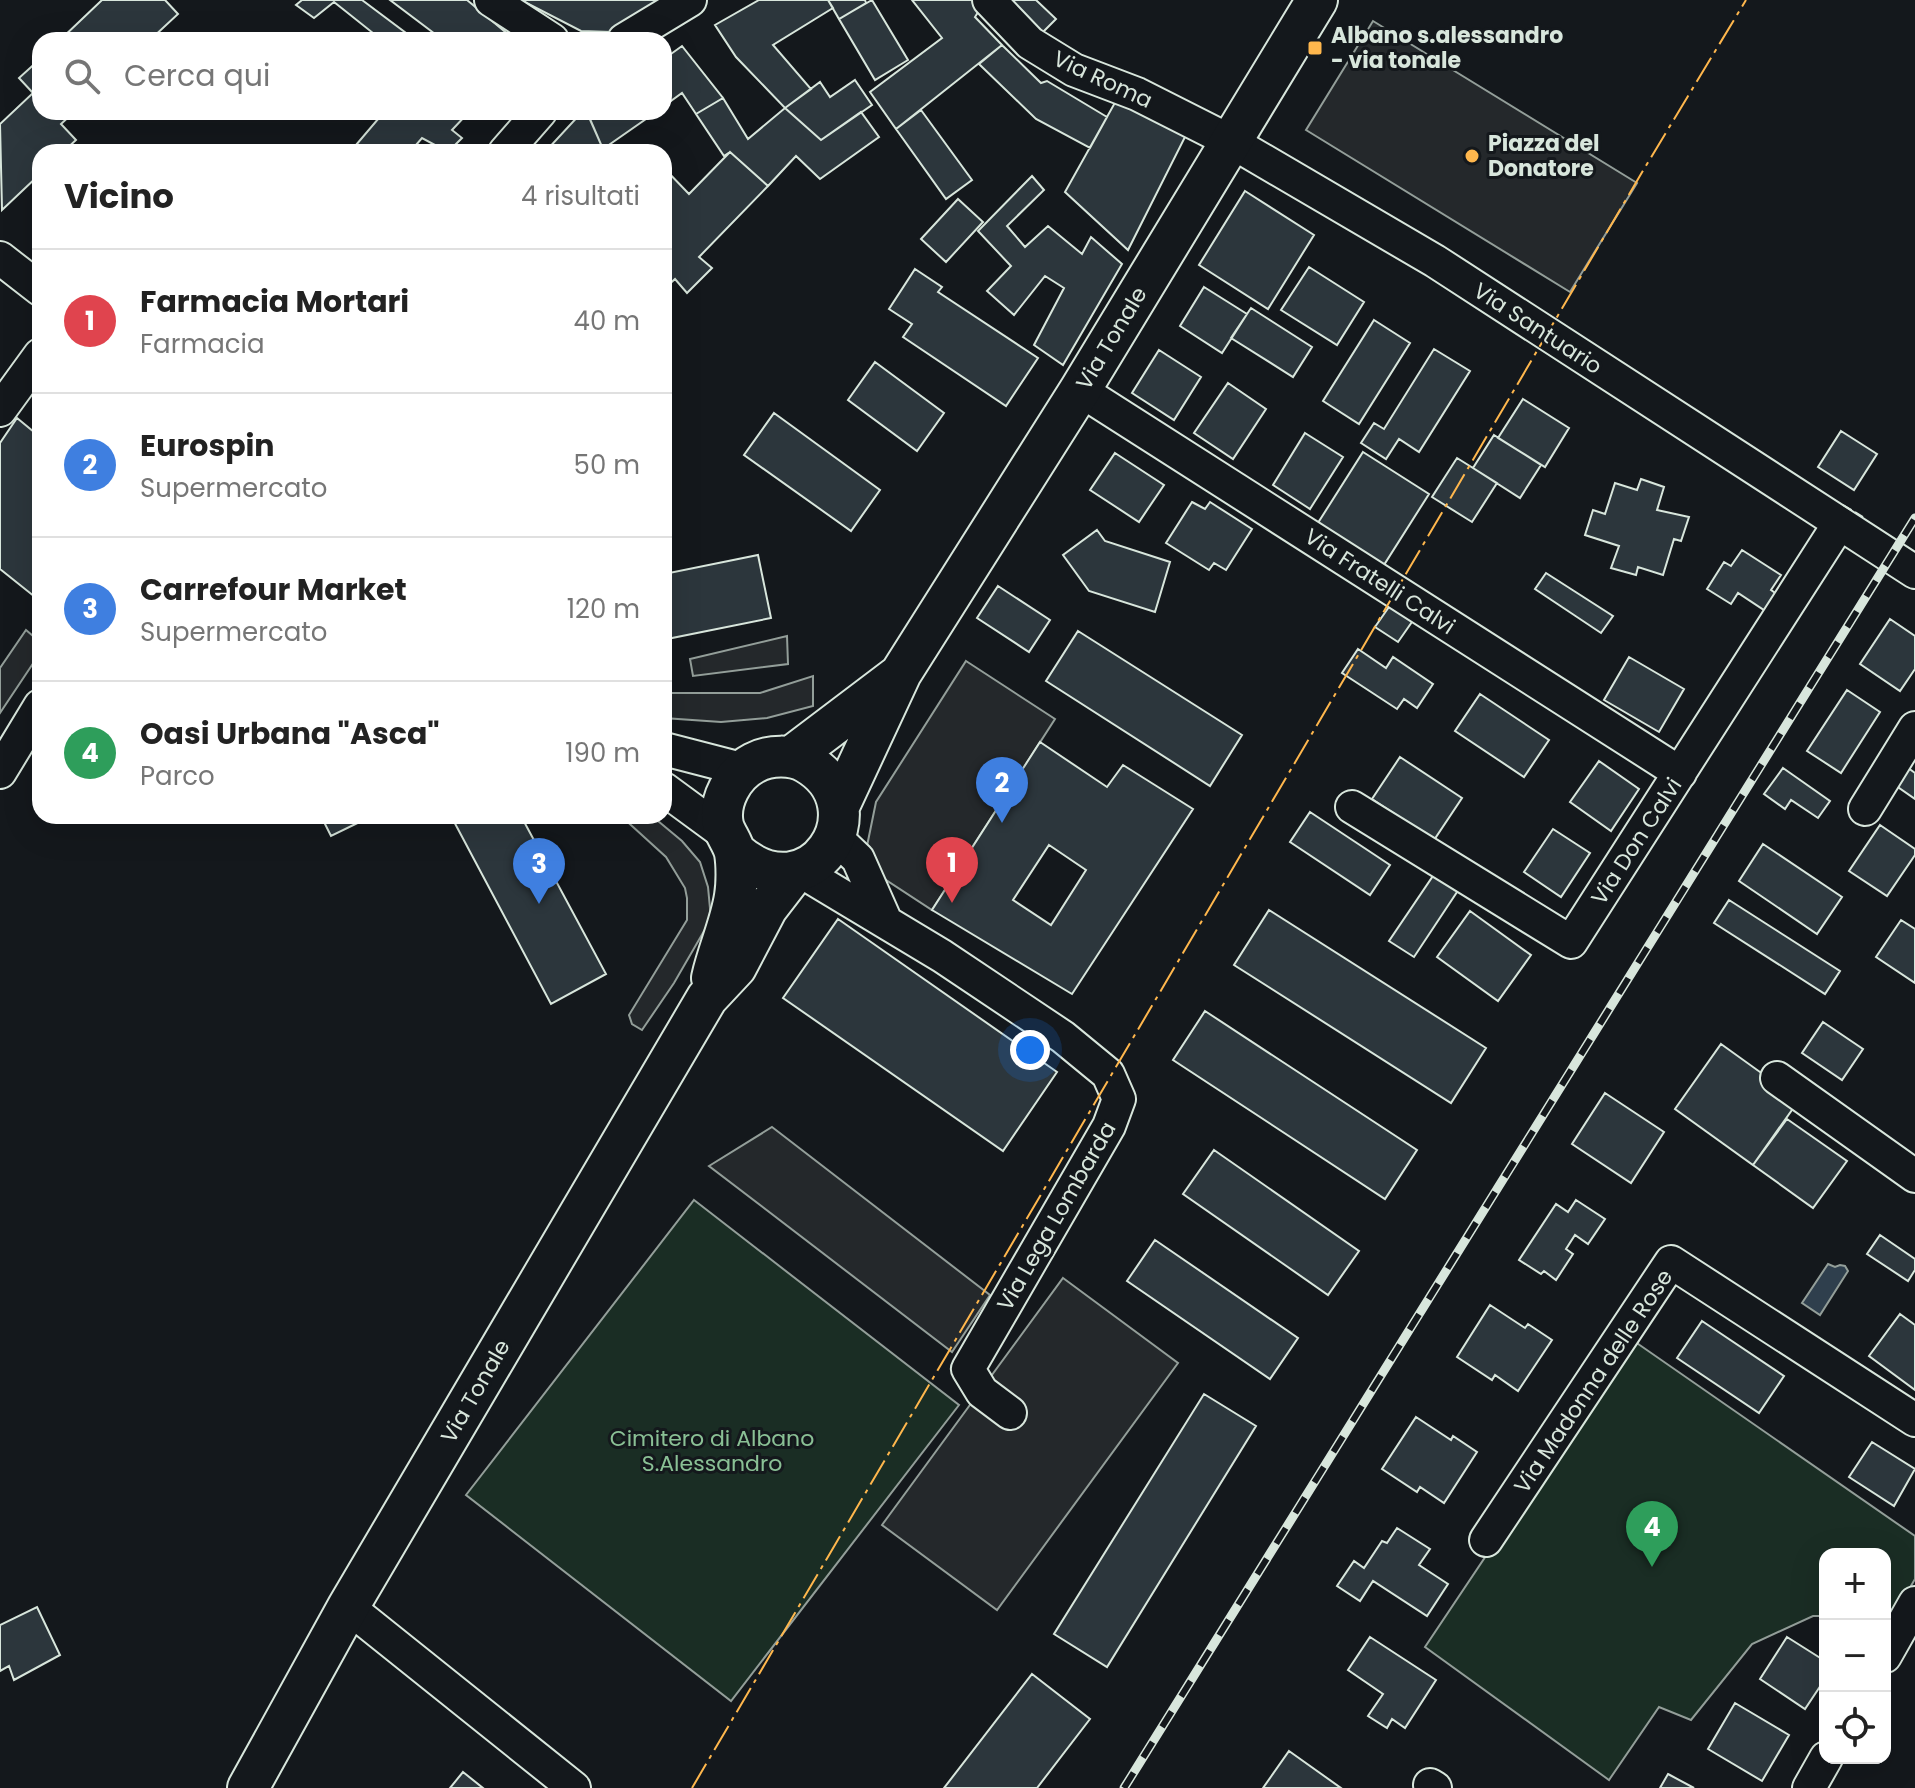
<!DOCTYPE html>
<html lang="it">
<meta charset="utf-8">
<style>
:root{--surface:#fff;--page:#f2f2f2;--text:#222;--muted:#767676;--line:#e0e0e0;--accent:#856535}
body{margin:0;font-family:Poppins,sans-serif;background:var(--page);color:var(--text)}
.controls{position:absolute;right:24px;bottom:24px;display:grid;overflow:hidden;border-radius:16px;box-shadow:0 8px 32px #0002}
.controls button{width:72px;height:72px;display:grid;place-items:center;padding:0;border:0;border-bottom:2px solid var(--line);background:var(--surface);color:var(--text);font:40px sans-serif}
.you{position:absolute;left:1030px;top:1050px;width:28px;height:28px;margin:-20px;border:6px solid #fff;border-radius:50%;background:#1a73e8;box-shadow:0 0 0 12px #1a73e833}
.badge{display:grid;place-items:center;width:52px;height:52px;border-radius:50%;background:var(--accent);color:#fff;font-size:26px;font-weight:700}
.pin{position:absolute;translate:-50% -66px;filter:drop-shadow(0 2px 4px #0008)}
.pin::after{content:'';position:absolute;top:42px;width:28px;height:24px;background:inherit;clip-path:polygon(0 0,100% 0,50% 100%)}
.list{margin:0;padding:0;list-style:none}
h2{display:flex;justify-content:space-between;align-items:center;height:104px;margin:0;padding:0 32px;font-size:34px}
h2 small{font-size:26px;font-weight:400;color:var(--muted)}
.list li{display:grid;grid-template-columns:52px 1fr auto;gap:24px;align-items:center;box-sizing:border-box;height:144px;padding:0 32px;border-top:2px solid var(--line)}
.list b{display:block;font-size:30px;white-space:nowrap}
.list p{margin:0;font-size:26px;white-space:nowrap;color:var(--muted)}
.list em{font-size:26px;font-style:normal;color:var(--muted)}
.icon{flex:none;width:44px;height:44px;fill:none;stroke:currentColor;stroke-width:2;stroke-linecap:round;stroke-linejoin:round}
.map{position:relative;flex:none;width:1915px;height:1788px;overflow:hidden}
.search{position:absolute;background:var(--surface);box-shadow:0 8px 32px #0002;left:32px;top:32px;width:640px;height:88px;display:flex;align-items:center;gap:20px;box-sizing:border-box;padding:0 28px;border-radius:24px;color:var(--muted);font-size:30px}
.panel{position:absolute;background:var(--surface);box-shadow:0 8px 32px #0002;left:32px;top:144px;width:640px;height:680px;border-radius:24px}
.map>svg:first-child{display:block}
</style>
<div class="map">
<svg width="1915" height="1788" viewBox="0 0 1915 1788">
<rect width="100%" height="100%" fill="#14181c"/>
<path fill="#1a2d24" stroke="#939e99" stroke-width="2" d="M694 1200 959 1405 731 1701 466 1495Z
M1631 1339 1915 1536V1579L1891 1620H1885V1554H1825V1616H1813L1752 1644 1691 1720 1659 1707 1609 1780 1425 1647Z"/>
<path fill="#24282b" stroke="#939e99" stroke-width="2" d="M1373 21 1637 183 1570 292 1306 130Z
M26 630 40 642V653L0 713V668Z
M787 636 788 664 693 676 690 659Z
M966 661 1055 719 932 910 880 876 867 846 876 802Z
M813 676V706L767 718 721 722 664 718V693H760Z
M621 816H652L682 841 700 862 708 887 711 919 674 983 642 1030 632 1024 629 1015 687 920V898L685 888 666 857Z
M772 1127 990 1295 952 1352 709 1166Z
M1063 1278 1178 1363 997 1610 882 1525Z"/>
<path fill="#2f3f4d" stroke="#939e99" stroke-width="2" d="M1828 1264 1835 1267 1840 1265 1845 1266 1848 1271 1820 1315 1802 1303Z"/>
<path fill="#2c363c" stroke="#d8e6dc" stroke-width="2" fill-rule="evenodd" d="M102 0H165L178 14 150 40H60Z
M302 0H362L410 36 407 40H375L378 37 334 2 314 18 296 5Z
M390 0H467L515 40H443Z
M521 0H660L612 32 581 31Z
M759 0H828L833 8 773 45 811 89 785 108 736 57 715 25Z
M828 0H865L866 3 839 19Z
M872 0 908 60 875 80 839 19Z
M912 0H972L980 9 975 17 1002 45 896 129 870 92 942 38Z
M1009 0H1036L1056 19 1043 32Z
M1002 45 1041 83 1047 81 1107 117 1090 148 1036 119 979 64Z
M682 46 723 98 696 114 682 93 664 106V59Z
M40 59V112H74L61 124 76 140 63 152H40V174L2 210 0 124 33 93 19 78Z
M855 80 872 105 821 140 785 108 820 82 830 97Z
M723 98 748 139 785 108 821 140 861 112 879 137 820 179 796 156 768 186 730 152 724 156 696 114Z
M1117 99 1186 135 1128 250 1065 192Z
M921 110 972 180 946 199 896 129Z
M384 112H469L452 130 462 138 448 152 422 138 410 152H350Z
M582 112H587L603 149 600 152H545Z
M592 112H656L603 149 588 115Z
M730 152 768 186 699 257 712 268 687 293 675 279 664 289V168L689 194Z
M1032 176 1044 190 1007 226 1025 247 1048 226 1082 254 1091 237 1122 264 1063 365 1034 345 1064 288 1045 276 1014 315 987 291 1011 266 978 231Z
M1245 191 1314 235 1268 309 1199 265Z
M958 199 983 222 946 262 921 239Z
M1309 267 1364 302 1337 345 1281 310Z
M915 269 942 287 938 292 1038 358 1006 406 903 337 912 324 889 309Z
M1204 287 1247 314 1222 353 1180 326Z
M1251 308 1312 347 1293 377 1231 338Z
M1374 320 1410 343 1359 424 1323 401Z
M1434 349 1470 371 1419 452 1399 439 1386 459 1361 443 1374 423 1384 429Z
M1159 350 1201 377 1174 420 1132 393Z
M875 362 944 413 917 451 848 400Z
M1228 383 1266 409 1233 459 1194 433Z
M1523 399 1569 428 1545 467 1498 438Z
M774 413 880 490 851 531 744 455Z
M17 418 40 437V601L0 569V443Z
M1841 431 1877 454 1854 490 1818 467Z
M1305 433 1343 457 1310 509 1273 485Z
M1494 435 1541 465 1520 498 1473 468Z
M1363 452 1429 494 1382 568 1316 526Z
M1115 453 1164 485 1139 522 1090 490Z
M1457 458 1497 483 1472 522 1432 497Z
M1641 479 1664 487 1657 510 1689 517 1681 541 1674 539 1663 575 1638 567 1636 575 1611 568 1619 546 1585 535 1593 510 1605 514 1615 483 1637 490Z
M1192 502 1205 509 1210 502 1252 529 1226 570 1214 563 1209 570 1166 543Z
M1097 530 1105 541 1170 562 1155 612 1089 591 1063 555Z
M1742 550 1781 575 1771 590 1781 597 1770 614 1738 593 1731 604 1707 589 1724 562 1731 566Z
M758 555 771 618 667 639 664 625V574Z
M1546 573 1613 616 1601 633 1535 589Z
M998 586 1050 620 1029 652 977 618Z
M1391 604 1414 619 1398 642 1375 627Z
M1890 619 1915 636V669L1900 691 1860 664Z
M1078 631 1242 735 1210 786 1046 681Z
M1358 649 1386 668 1393 657 1433 684 1417 708 1404 699 1397 709 1342 673Z
M1629 657 1684 689 1659 732 1604 700Z
M1847 690 1880 712 1841 773 1807 751Z
M1480 694 1549 740 1524 777 1455 731Z
M1040 742 1107 787 1123 765 1193 809 1072 994 932 910ZM1049 845 1086 870 1051 925 1013 900Z
M1400 757 1462 798 1434 840 1372 799Z
M1599 761 1639 789 1611 831 1570 802Z
M1904 765 1915 773V799L1892 783Z
M1783 768 1830 801 1818 818 1791 800 1785 809 1764 794Z
M1310 812 1390 865 1370 895 1290 842Z
M321 816H372L331 836Z
M451 816H521L606 974 551 1004Z
M1880 825 1915 849V855L1887 896 1849 871Z
M1553 829 1590 853 1561 897 1524 872Z
M1763 844 1842 897 1817 934 1739 881Z
M1435 873 1459 889 1414 957 1389 941Z
M1729 900 1840 971 1825 994 1714 923Z
M1269 910 1486 1048 1451 1103 1234 965Z
M1470 911 1531 955 1498 1001 1437 957Z
M838 919 1057 1072 1003 1151 783 998Z
M1901 920 1915 929V983L1876 957Z
M1205 1011 1417 1150 1385 1199 1173 1060Z
M1823 1022 1863 1049 1842 1080 1802 1053Z
M1721 1044 1799 1100 1753 1165 1675 1109Z
M1605 1093 1664 1132 1631 1183 1572 1144Z
M1787 1119 1847 1161 1813 1208 1753 1165Z
M1214 1150 1359 1251 1328 1295 1183 1194Z
M1576 1200 1605 1219 1588 1244 1575 1235 1566 1249 1573 1254 1556 1280 1544 1271 1541 1274 1519 1260 1556 1204 1568 1212Z
M1880 1235 1915 1259V1270L1908 1281 1867 1254Z
M1155 1240 1298 1338 1270 1379 1127 1281Z
M1490 1305 1525 1328 1528 1324 1552 1340 1518 1391 1495 1375 1492 1380 1457 1357Z
M1900 1314 1915 1325V1390L1869 1356Z
M1702 1321 1784 1376 1759 1413 1677 1358Z
M1204 1394 1256 1426 1107 1667 1054 1634Z
M1416 1417 1451 1440 1453 1436 1477 1452 1444 1503 1420 1487 1417 1492 1382 1469Z
M1872 1442 1915 1469 1894 1506 1849 1477Z
M1397 1528 1430 1549 1419 1565 1448 1584 1427 1616 1373 1581 1360 1601 1337 1586 1354 1561 1364 1568 1382 1541 1387 1543Z
M37 1607 60 1655 14 1680 9 1666 0 1671V1625Z
M1370 1637 1436 1680 1405 1728 1392 1719 1387 1728 1368 1716 1383 1694 1348 1670Z
M1787 1637 1825 1661V1679L1805 1709 1760 1679Z
M1032 1674 1090 1719 1037 1788H944Z
M1735 1703 1789 1735 1762 1781 1708 1749Z
M1289 1751 1341 1788H1263Z
M463 1772 483 1788H450Z
M1668 1774 1694 1788H1660Z"/>
<g fill="none" stroke-linecap="round" stroke-linejoin="round">
<defs>
<path id="minor" d="M491 0 552 40
M989 0 1030 43 1074 70 1137 94 1230 141 1435 261 1915 572
M624 40 690 0
M505 152 540 112
M0 258 40 289
M1080 390 1680 773
M0 410 40 355
M664 749 745 770
M0 772 40 706
M664 789 728 836
M1352 807 1571 942 1839 524
M1865 809 1915 728
M835 837 858 859 886 922
M799 870 942 956 1063 1037 1108 1074 1119 1099 1109 1126 968 1369 982 1392 1010 1413
M1777 1078 1915 1176
M1486 1540 1671 1262 1915 1420
M348 1607 574 1788
M1885 1656 1915 1603
M1430 1785 1435 1788
M1809 1788 1826 1758"/>
<path id="major" d="M791 757 898 676
M839 806 901 673 1080 390 1317 0
M712 978C718 951 731 923 735 896 737 884 737 865 735 853 733 843 725 834 723 825 718 801 733 774 754 763 769 755 792 754 807 763 882 807 811 919 735 852
M248 1788 348 1607 707 998 736 967 767 908 794 873"/>
</defs>
<use href="#minor" stroke="#d8e6dc" stroke-width="36"/>
<use href="#major" stroke="#d8e6dc" stroke-width="44"/>
<use href="#minor" stroke="#14181c" stroke-width="32"/>
<use href="#major" stroke="#14181c" stroke-width="40"/>
<defs>
<path id="rail" d="M1124 1788 1915 518"/>
</defs>
<use href="#rail" stroke="#d8e6dc" stroke-width="9"/>
<use href="#rail" stroke="#14181c" stroke-width="6" stroke-dasharray="18" stroke-linecap="butt"/>
<path stroke="#d8e6dc" stroke-width="2" stroke-dasharray="10 4" stroke-linecap="butt" d="M1843 505 1863 517"/>
<path stroke="#ffb74d" stroke-width="2" stroke-dasharray="28 6 4 6" stroke-linecap="butt" d="M692 1788 1644 169 1746 0"/>
</g>
<g fill="#ffb74d" stroke="#14181c" stroke-width="3">
<rect x="1307" y="40" width="16" height="16" rx="4"/>
<circle cx="1472" cy="156" r="8"/>
</g>
<g text-anchor="middle" stroke-width="6" stroke-linejoin="round" paint-order="stroke">
<g font-size="22" font-weight="bold" fill="#d8e6dc" stroke="#14181c" text-anchor="start">
<text x="1331" y="43">Albano s.alessandro<tspan x="1331" dy="25">- via tonale</tspan></text>
<text x="1488" y="151">Piazza del<tspan x="1488" dy="25">Donatore</tspan></text>
</g>
<g font-size="22" fill="#d8e6dc" stroke="#14181c">
<text transform="translate(1103 79) rotate(25)" y="8">Via Roma</text>
<text transform="translate(1538 328) rotate(33)" y="8">Via Santuario</text>
<text transform="translate(1111 338) rotate(-59)" y="8">Via Tonale</text>
<text transform="translate(1380 581) rotate(33)" y="8">Via Fratelli Calvi</text>
<text transform="translate(1636 841) rotate(-57)" y="8">Via Don Calvi</text>
<text transform="translate(1056 1216) rotate(-60)" y="8">Via Lega Lombarda</text>
<text transform="translate(1593 1381) rotate(-56)" y="8">Via Madonna delle Rose</text>
<text transform="translate(475 1391) rotate(-60)" y="8">Via Tonale</text>
</g>
<g font-size="22" fill="#8ac095" stroke="#14181c">
<text x="712" y="1446">Cimitero di Albano<tspan x="712" dy="25">S.Alessandro</tspan></text>
</g>
</g>
</svg>
<div class="controls">
<button>+</button>
<button>−</button>
<button><svg class="icon" aria-label="locate" viewBox="0 0 24 24"><circle cx="12" cy="12" r="6"/><path d="M12 2v4M12 18v4M2 12h4M18 12h4"/></svg></button>
</div>
<div class="you"></div>
<div class="pin badge" style="left:952px;top:903px;background:#e0444e">1</div>
<div class="pin badge" style="left:1002px;top:823px;background:#3f7fe0">2</div>
<div class="pin badge" style="left:539px;top:904px;background:#3f7fe0">3</div>
<div class="pin badge" style="left:1652px;top:1567px;background:#2e9e5b">4</div>
<div class="search"><svg class="icon" aria-label="search" viewBox="0 0 24 24"><circle cx="10" cy="10" r="6"/><path d="M15 15l6 6"/></svg>Cerca qui</div>
<section class="panel">
<h2>Vicino<small>4 risultati</small></h2>
<ul class="list">
<li><span class="badge" style="background:#e0444e">1</span><div><b>Farmacia Mortari</b><p>Farmacia</p></div><em>40 m</em></li>
<li><span class="badge" style="background:#3f7fe0">2</span><div><b>Eurospin</b><p>Supermercato</p></div><em>50 m</em></li>
<li><span class="badge" style="background:#3f7fe0">3</span><div><b>Carrefour Market</b><p>Supermercato</p></div><em>120 m</em></li>
<li><span class="badge" style="background:#2e9e5b">4</span><div><b>Oasi Urbana &quot;Asca&quot;</b><p>Parco</p></div><em>190 m</em></li>
</ul>
</section>
</div>
